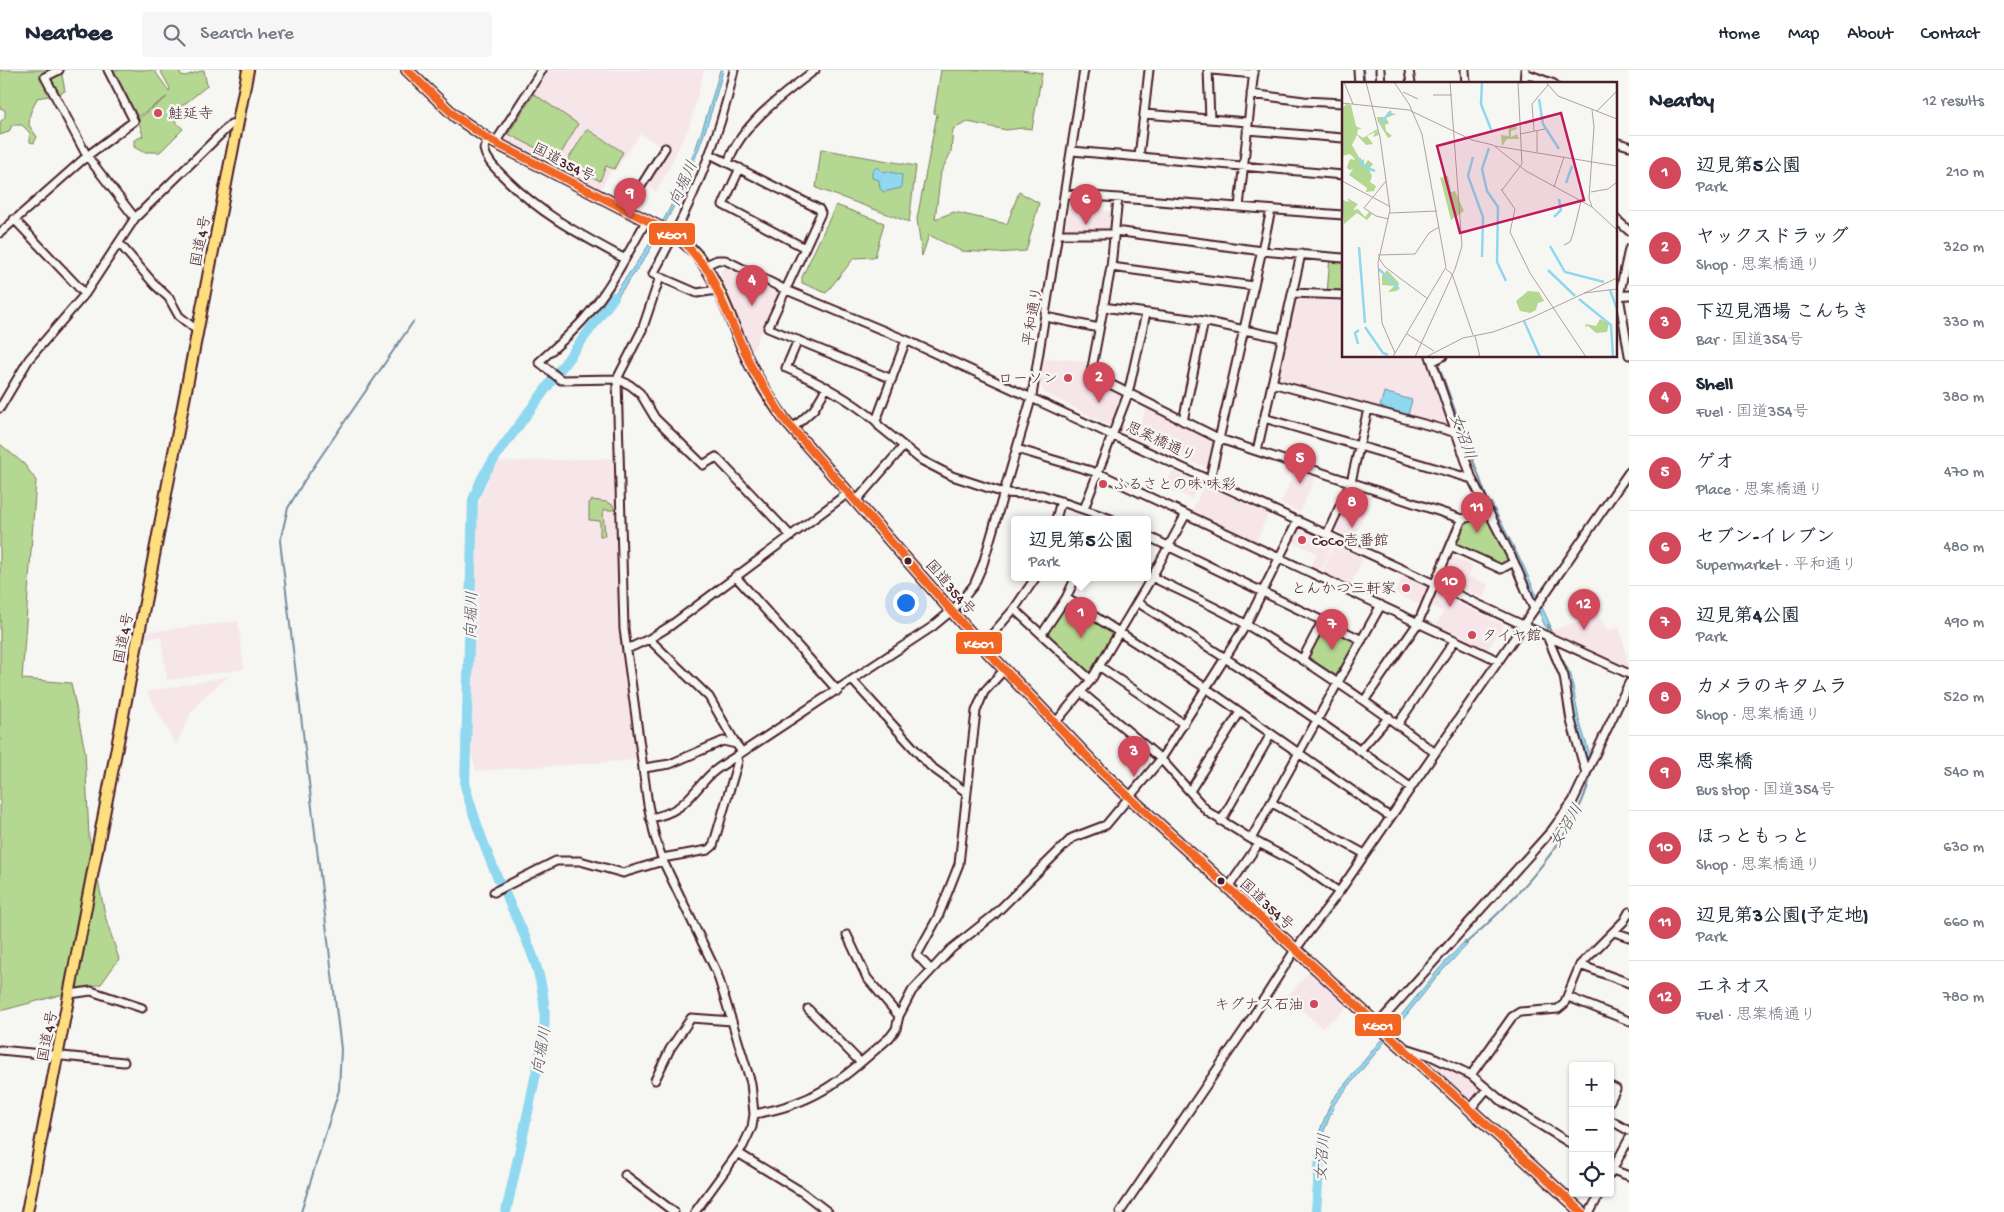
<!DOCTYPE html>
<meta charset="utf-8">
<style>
:root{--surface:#fff;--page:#f6f6f7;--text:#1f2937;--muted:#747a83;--line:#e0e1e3;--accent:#d1495b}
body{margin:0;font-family:"Gochi Hand","Klee One",sans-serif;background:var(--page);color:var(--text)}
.controls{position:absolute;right:15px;bottom:15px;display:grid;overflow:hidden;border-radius:5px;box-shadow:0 1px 4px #0004}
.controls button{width:45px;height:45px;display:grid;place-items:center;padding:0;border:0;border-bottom:1px solid var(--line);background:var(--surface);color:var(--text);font:25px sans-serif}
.you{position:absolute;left:905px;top:532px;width:18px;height:18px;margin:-12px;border:4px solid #fff;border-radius:50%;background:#1a73e8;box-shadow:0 0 0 8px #1a73e833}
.badge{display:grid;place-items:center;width:32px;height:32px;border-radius:50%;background:var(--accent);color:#fff;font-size:16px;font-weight:700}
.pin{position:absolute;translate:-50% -41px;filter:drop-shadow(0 1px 2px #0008)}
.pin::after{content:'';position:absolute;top:26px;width:18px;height:15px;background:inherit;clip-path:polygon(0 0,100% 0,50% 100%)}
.popup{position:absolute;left:1011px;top:446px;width:140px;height:65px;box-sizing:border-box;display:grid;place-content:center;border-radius:5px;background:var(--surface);filter:drop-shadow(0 1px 4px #0005);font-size:16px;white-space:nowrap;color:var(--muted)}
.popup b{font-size:19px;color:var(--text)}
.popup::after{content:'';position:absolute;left:50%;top:100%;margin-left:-10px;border:10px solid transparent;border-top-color:var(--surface)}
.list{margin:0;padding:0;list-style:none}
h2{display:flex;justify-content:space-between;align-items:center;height:65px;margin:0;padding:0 20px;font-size:21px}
h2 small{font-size:16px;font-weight:400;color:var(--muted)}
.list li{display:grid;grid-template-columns:32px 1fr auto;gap:15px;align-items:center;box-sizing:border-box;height:75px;padding:0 20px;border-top:1px solid var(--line)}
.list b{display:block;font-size:19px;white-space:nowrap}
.list p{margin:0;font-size:16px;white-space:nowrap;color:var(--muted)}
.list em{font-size:16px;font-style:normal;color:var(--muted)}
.icon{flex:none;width:28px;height:28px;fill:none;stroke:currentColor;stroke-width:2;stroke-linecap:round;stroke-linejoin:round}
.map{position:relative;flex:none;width:1629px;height:1142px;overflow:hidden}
header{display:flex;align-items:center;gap:30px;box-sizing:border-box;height:70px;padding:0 25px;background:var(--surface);border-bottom:1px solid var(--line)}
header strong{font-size:24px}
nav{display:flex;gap:28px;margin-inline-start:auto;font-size:18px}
.search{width:350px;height:45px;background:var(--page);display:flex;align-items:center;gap:12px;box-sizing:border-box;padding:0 18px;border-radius:5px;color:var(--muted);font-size:19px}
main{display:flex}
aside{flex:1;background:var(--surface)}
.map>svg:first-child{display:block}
</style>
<header>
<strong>Nearbee</strong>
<div class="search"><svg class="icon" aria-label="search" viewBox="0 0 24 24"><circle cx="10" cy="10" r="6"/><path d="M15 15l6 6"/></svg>Search here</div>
<nav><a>Home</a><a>Map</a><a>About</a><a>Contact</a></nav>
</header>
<main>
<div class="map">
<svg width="1629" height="1142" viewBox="0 0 1629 1142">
<rect width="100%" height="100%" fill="#f6f6f2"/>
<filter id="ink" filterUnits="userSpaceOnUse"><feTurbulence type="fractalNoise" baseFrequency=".02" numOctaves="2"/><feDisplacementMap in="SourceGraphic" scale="10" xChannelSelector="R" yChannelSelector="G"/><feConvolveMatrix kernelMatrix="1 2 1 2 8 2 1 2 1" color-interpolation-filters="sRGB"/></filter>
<g filter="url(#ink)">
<path fill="#f6e6ea" d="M545 0H704L689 57 657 122 646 115 667 79 640 64 615 101 611 100 601 119 502 68Z
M1075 129 1099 130 1098 140 1113 141 1111 162H1066L1070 132Z
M723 198H730L780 222 752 282 723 213 720 202Z
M1296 226 1343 229V286H1425L1452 356 1450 359 1277 311 1276 309Z
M1045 289H1067L1089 292 1086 306 1123 323 1124 327 1112 357 1045 323 1040 312Z
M1147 336 1215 369 1209 396 1204 397 1136 367Z
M616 388 622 558 638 690 476 701 471 682 468 645 474 460 480 427 496 392Z
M1296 396 1316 404 1300 443 1281 433Z
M1172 401 1199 413 1192 429 1165 417Z
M1204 415 1268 444 1255 473 1191 443Z
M1352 415 1374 422 1354 469 1332 458Z
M1301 460 1333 474 1320 503 1310 499 1317 483 1291 471 1296 461Z
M1334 475 1363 488 1350 517 1321 504Z
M1448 485 1473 496 1469 506 1489 515 1483 528 1439 507Z
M1403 506 1428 518 1421 535 1395 523Z
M1433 521 1465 536 1458 553 1465 536 1504 555 1487 580 1436 557 1443 541 1427 534Z
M1598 545 1607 560 1620 558 1629 598 1550 561Z
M238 551 244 599 167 610 161 567 145 568 146 562Z
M229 606 206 625 191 643 176 675 147 622Z
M1310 901 1349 936 1322 958 1287 927Z
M1432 988 1468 1005 1483 1019 1471 1031 1436 1000Z"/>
<path fill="#b4d791" stroke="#7f7b5e" d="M0 0H61L65 21 59 24 37 28 30 44 29 55 37 67 34 73 30 72V63L22 55H12L9 62 0 65V52L5 47V40L0 38Z
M112 0H154L169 21 170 18 160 0H179L181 5 185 6 204 0 207 16 177 40 175 51 183 59 160 82H143L134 77V70L143 66 138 49 167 27 136 48Z
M941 0H1021L1042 3 1032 59 1023 58 1006 60 968 52 953 59 951 82 941 102 935 149 954 142 1007 154 1019 122 1039 133 1026 181 997 183 961 181 929 165 922 186 917 149 937 44 934 43Z
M534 24 578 54 558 89 508 64Z
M587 59 623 82 614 99 606 96 600 111 566 93Z
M821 79 916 96 909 152 816 118Z
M836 135 884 153 875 187 854 188 826 223 802 213V207Z
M1330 186 1343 188V225L1327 224Z
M0 374 24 394 36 410 22 609 71 613 85 681 89 767 106 849 119 889 101 914 0 941Z
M592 430 606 432 613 435 614 440H603L605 466H600V451L589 450V433Z
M1487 443 1514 492 1501 499 1451 476 1462 449Z
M1066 528 1119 562 1091 610 1042 564Z
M1323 550 1362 570 1339 613 1302 590Z"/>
<path fill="#8fd8f0" stroke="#738ea1" d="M720 0H723C708 60 686 119 654 173 641 196 624 217 609 239L606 236C620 215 636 195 650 173 683 121 704 60 720 0Z
M877 97 883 102 887 101 902 105 901 118 884 122 880 119 879 110 872 108V101Z
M1384 322 1412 330 1408 345 1380 337Z
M1491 432 1524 497 1551 557 1547 559 1571 605 1579 650 1594 698 1590 699 1576 652 1567 607 1520 498 1487 434Z
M1465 871 1468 874 1442 901 1335 1033 1324 1061 1321 1099H1317L1320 1060 1332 1030 1439 899Z"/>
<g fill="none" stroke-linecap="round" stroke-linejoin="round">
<path stroke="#738ea1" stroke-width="2" d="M1363 0 1365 14
M1437 291 1489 434
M1548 555 1552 565
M1465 874C1512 833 1582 762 1592 698
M301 1142 339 1020 341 979 280 471 288 438 304 411 413 252"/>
<path stroke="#8fd8f0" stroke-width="10" d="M506 1142C516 1097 526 1053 535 1008 540 983 547 959 544 933 540 892 520 856 503 819 487 786 475 751 465 716L473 430 482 408 496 386 614 227
M1316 1142 1320 1086"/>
<defs>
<path id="minor" d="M59 0 45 7 87 86 135 148
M1208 0 1210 49
M1212 0 1254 4
M1358 0 1359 14
M1380 0 1381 14
M1409 0 1411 14
M1465 0 1466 14
M1525 3 1554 14
M1524 14 1525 0
M1251 24 1304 31 1343 33
M1144 44 1149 0
M1247 60 1343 68
M488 69 484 79C487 92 497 100 507 110 542 145 583 166 625 189
M1615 72 1629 76
M495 73 542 0
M1072 81 1343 105
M710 84 819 139 821 143 768 258 892 309
M1139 87 1144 44 1248 52
M728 93C740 55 785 23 815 0
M740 98 723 135 805 178
M1065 124 1343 145
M1118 128 1111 197 1091 303 1092 305 1220 369 1462 449 1487 443
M1239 137 1254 0
M626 140 665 78
M1615 148 1629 161
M14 149 85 224
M647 150C627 184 610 220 584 249 570 265 554 278 539 292L561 310 617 309 630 315 640 323 655 348 703 395 716 387 791 466
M1115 161 1262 181 1343 188
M0 163 87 86 134 51 108 0
M1058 164H1114
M119 173 155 215 169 228 179 246 198 261
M1629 179 1619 226 1629 285
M706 195 717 190H725L784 219 906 270 1629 604
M1111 197 1254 216
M660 207 642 260 617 309 624 559 648 735 655 767 663 791 717 903 751 1013 754 1044 752 1057 743 1076 695 1142
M717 220 697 223 653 204C689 139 719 73 734 0
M1292 223 1343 225
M1616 226 1629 225
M1103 237 1198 250 1282 268
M1046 247 1099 258
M798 270 786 298C819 312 848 328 876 351L879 356 921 390 952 406 1004 423 1042 425 1111 449
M1430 286 1472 409 1514 492 1534 539
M1433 291 1443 286
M1272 313 1457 363
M0 338 29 289 85 224 135 148 231 54 237 53
M1264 348 1472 409
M876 351 906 270
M1183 351 1204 251
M792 359 814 339 827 317
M1017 379 1098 403 1497 590
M1257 381 1301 184
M1210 409 1271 140
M856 431 903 377
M1084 439 1128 324 1146 243
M1056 449 1061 431
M1327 464 1351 412 1368 339
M1147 466 1362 570
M1451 476 1501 499 1514 492
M735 506 838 621
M1152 507C1184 523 1217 537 1247 555 1312 594 1374 636 1434 682
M1066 528 1206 618 1390 747
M1137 532C1231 590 1321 651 1410 717
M1014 539 1091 610
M1042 564 1066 528 1076 507
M1547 566 1564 606 1571 651 1586 703
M649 569 709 627 736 674
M982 576 1014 539 1036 507
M627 579 649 569 670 556 848 423
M1302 590 1323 550
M1099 596 1184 654
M853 611 930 696 966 722
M1081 622 1161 689 1208 742 1251 769 1304 797 1339 822
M1364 631 1418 553 1462 449
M1055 653 1091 610 1152 507 1186 444
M1398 654 1455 570
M1360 680 1389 647
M644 698 670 694 723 671 736 674 742 682
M1190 721 1240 642
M1272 733 1365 784
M650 748C685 742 689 725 712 703 719 697 727 692 735 687L932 557 955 538 974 515 983 494 1032 326 1084 0
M1221 751 1271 664
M1251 769 1381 535
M662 788 708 780 713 776 738 691 735 687
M1228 818 1259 773
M494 822 556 791H580L623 803 663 791
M1614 862 1629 867
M847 865 867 908 899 946
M1580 895 1629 913
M931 900 917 885 938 847 959 794 976 641 984 622 1004 600
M70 924 91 921 142 938
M1568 927 1629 951
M808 939 860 992
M1377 955 1552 760 1573 731 1629 613
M0 980 124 992
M1406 980 1409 979 1431 986 1471 1005 1503 1032 1573 1075
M1471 1005 1512 947 1520 942 1558 939 1564 934 1580 895 1624 851 1629 842
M655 1010 670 979 691 948 732 951
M1610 1016 1616 1019 1610 1031
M1471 1038 1487 1019
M754 1044C819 1033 843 1008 890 967L896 959 899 946 912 921 951 879 994 845 1072 768 1106 755 1161 689 1246 555 1298 450
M1610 1050 1629 1061
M738 1083 802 1122 828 1142
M1610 1099 1629 1106
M1610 1104 1629 1069
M625 1105 674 1142
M1120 1142 1246 957 1295 880 1339 822 1629 402
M1590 1142 1600 1123"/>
<path id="highway" d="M407 0 455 46 488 69 669 162C715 187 727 245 748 290 758 311 771 330 784 349L982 576 1102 702 1582 1142
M27 1142 248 0"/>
</defs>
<use href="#minor" stroke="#4a1f2b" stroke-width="11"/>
<use href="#highway" stroke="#4a1f2b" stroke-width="14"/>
<use href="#minor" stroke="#f6f6f2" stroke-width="7"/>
<use href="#highway" stroke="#fedf80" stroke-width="10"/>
<defs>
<path id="bus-1" d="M407 0 455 46 488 69 669 162 685 173 709 202 752 298 784 349 982 576 1102 702 1582 1142"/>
</defs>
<use href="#bus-1" stroke="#f6f6f2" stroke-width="11"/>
<use href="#bus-1" stroke="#f26522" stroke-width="8"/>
</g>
</g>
<g fill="#d1495b" stroke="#f6f6f2" stroke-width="2">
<circle cx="158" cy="43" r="5"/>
<circle cx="1068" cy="308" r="5"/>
<circle cx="1103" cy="414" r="5"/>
<circle cx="1302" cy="470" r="5"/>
<circle cx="1406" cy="518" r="5"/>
<circle cx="1472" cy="565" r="5"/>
<circle cx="1314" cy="934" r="5"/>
</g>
<g fill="#4a1f2b" stroke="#f6f6f2" stroke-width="2">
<circle cx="908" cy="491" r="4.5"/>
<circle cx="1221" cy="811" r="4.5"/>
</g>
<g text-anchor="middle" stroke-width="5" stroke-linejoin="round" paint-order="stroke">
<g font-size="15" fill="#4a1f2b" stroke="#f6f6f2" text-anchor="start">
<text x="168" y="48">鮭延寺</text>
<text x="1058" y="313" text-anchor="end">ローソン</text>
<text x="1113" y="419">ふるさとの味 味彩</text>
<text x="1312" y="475">CoCo壱番館</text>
<text x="1396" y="523" text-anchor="end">とんかつ三軒家</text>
<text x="1482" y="570">タイヤ館</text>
<text x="1304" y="939" text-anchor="end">キグナス石油</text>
</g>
<g font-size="15" fill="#4a1f2b" stroke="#f6f6f2">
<text transform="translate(564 92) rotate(27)" y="5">国道354号</text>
<text transform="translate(200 171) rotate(-79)" y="5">国道4号</text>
<text transform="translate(1032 246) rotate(-81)" y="5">平和通り</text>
<text transform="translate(1161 371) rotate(25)" y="5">思案橋通り</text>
<text transform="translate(951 517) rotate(49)" y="5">国道354号</text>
<text transform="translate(123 568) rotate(-79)" y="5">国道4号</text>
<text transform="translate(1267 834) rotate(43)" y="5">国道354号</text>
<text transform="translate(47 966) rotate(-79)" y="5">国道4号</text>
</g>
<g font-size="16" font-style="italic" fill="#5b4d5c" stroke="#f6f6f2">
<text transform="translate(682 113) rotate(-66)" y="6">向堀川</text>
<text transform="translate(1464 366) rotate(70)" y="6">女沼川</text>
<text transform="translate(470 545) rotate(-88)" y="6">向堀川</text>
<text transform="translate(1565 755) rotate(-59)" y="6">女沼川</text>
<text transform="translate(540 980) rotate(-80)" y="6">向堀川</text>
<text transform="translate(1321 1087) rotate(-85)" y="6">女沼川</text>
</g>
</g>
<g transform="translate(1342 12)">
<rect width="275" height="275" fill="#f6f6f2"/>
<path d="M4 22 9 23 14 44 20 47H16L15 52 21 56 35 47 37 53 31 55 33 50 25 54 31 62 24 63 15 53 10 63 19 79 22 77V84L26 78 31 82 27 87 30 94 28 100 34 104 32 109 24 110 25 106 7 93 11 87 7 88 5 85 8 77 13 78 12 76 8 72 0 74V27ZM46 30 54 32 44 36 47 41 43 43 44 49 50 54 46 56 35 38V35H42L39 42ZM174 43 175 47 169 49V55L175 52 177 57H165L160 64 159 53 167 54 166 44ZM102 93 106 94 109 110 113 109 122 129 109 138 98 95 101 96ZM5 116 16 122 11 128 16 127 23 135 27 130 30 132 25 138 15 131 2 142 0 118 7 120ZM45 188 57 201 55 209 46 210 52 204 40 203V194ZM186 209 197 210 202 219 196 221 194 228 188 231 178 229 174 219ZM258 237 267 241 265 250 254 251 246 244 243 245 244 242 254 244Z" fill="#b4d791"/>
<path fill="none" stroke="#8fd8f0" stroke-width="2.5" d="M140 0 139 22 150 50M197 17 201 42 217 67M38 42 49 29M147 66 140 87 145 109 156 125 155 180 164 199M131 75 126 94 141 135 140 175M17 76 23 85 33 89M224 101 230 84M212 135 219 128 217 117M208 164 223 190 262 200M17 165 23 241M37 187 57 207M206 188 233 214M268 208 275 227M237 217 269 243 271 275M182 239 198 275M23 245 41 271 46 273M16 262 13 251 17 248"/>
<path fill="none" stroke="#b1a0a2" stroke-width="1" d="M2 0 11 22M24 0 38 55 48 128 36 181 40 241 53 271 51 275M52 0 67 22 80 52 104 185 53 271M204 0 216 14 275 37M176 1 197 0M61 10 76 17M91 13H110M0 21 67 28 130 58 151 63 184 89 250 125 275 148M250 28 252 45 247 116 250 125M255 29 275 9M192 49 190 22 206 3M195 49V70M178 52 203 47M153 64 275 84M0 99 47 124M44 99 22 126 34 134 47 137M212 105 222 75M159 107 173 127 168 150 188 191 244 275M160 108 180 82 176 0M249 110 266 107 275 100M48 131 95 129M231 152 239 119M222 163 228 160 231 152M36 173 73 172 87 151 97 145M36 175 43 185 86 217M104 187 110 192 131 253M242 211 275 207M65 252 92 269M133 254 138 275M73 275 113 187 120 164 108 0M84 275 121 256 151 250 189 236 275 196"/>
<path fill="#c2185b" fill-opacity="0.15" stroke="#c2185b" stroke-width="2.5" d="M219 31 242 118 118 151 95 64Z"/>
<rect width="275" height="275" fill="none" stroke="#4a1f2b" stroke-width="2.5"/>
</g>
<g stroke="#f6f6f2" stroke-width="2">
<rect x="648" y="152" width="48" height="24" rx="5" fill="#f26522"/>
<rect x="955" y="561" width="48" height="24" rx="5" fill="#f26522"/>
<rect x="1354" y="943" width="48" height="24" rx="5" fill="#f26522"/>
</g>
<g font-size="14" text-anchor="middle" font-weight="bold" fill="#fff">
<text x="672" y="169">KG01</text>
<text x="979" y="578">KG01</text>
<text x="1378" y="960">KG01</text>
</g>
</svg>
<div class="controls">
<button>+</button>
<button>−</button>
<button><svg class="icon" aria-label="locate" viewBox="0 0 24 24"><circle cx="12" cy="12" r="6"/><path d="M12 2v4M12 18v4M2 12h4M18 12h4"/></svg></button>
</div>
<div class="you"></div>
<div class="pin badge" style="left:1081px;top:568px">1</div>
<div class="popup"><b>辺見第5公園</b>Park</div>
<div class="pin badge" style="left:1099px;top:333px">2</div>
<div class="pin badge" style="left:1134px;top:707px">3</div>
<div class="pin badge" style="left:752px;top:236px">4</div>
<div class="pin badge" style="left:1300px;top:414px">5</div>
<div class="pin badge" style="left:1086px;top:155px">6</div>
<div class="pin badge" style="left:1332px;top:580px">7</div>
<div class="pin badge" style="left:1352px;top:458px">8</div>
<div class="pin badge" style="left:630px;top:149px">9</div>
<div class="pin badge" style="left:1450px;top:537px">10</div>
<div class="pin badge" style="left:1477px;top:463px">11</div>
<div class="pin badge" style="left:1584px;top:560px">12</div>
</div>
<aside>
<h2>Nearby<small>12 results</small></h2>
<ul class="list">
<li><span class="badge">1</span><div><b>辺見第5公園</b><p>Park</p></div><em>210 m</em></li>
<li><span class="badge">2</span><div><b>ヤックスドラッグ</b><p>Shop · 思案橋通り</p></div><em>320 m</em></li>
<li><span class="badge">3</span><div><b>下辺見酒場 こんちき</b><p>Bar · 国道354号</p></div><em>330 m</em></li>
<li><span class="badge">4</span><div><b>Shell</b><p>Fuel · 国道354号</p></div><em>380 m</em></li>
<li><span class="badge">5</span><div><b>ゲオ</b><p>Place · 思案橋通り</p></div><em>470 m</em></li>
<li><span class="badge">6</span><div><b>セブン-イレブン</b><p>Supermarket · 平和通り</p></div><em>480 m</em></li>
<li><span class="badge">7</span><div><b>辺見第4公園</b><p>Park</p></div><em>490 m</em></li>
<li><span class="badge">8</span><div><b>カメラのキタムラ</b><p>Shop · 思案橋通り</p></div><em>520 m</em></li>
<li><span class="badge">9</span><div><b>思案橋</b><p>Bus stop · 国道354号</p></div><em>540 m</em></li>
<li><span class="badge">10</span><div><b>ほっともっと</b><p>Shop · 思案橋通り</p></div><em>630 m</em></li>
<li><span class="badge">11</span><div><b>辺見第3公園(予定地)</b><p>Park</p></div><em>660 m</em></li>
<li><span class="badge">12</span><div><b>エネオス</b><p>Fuel · 思案橋通り</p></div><em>780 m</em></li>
</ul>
</aside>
</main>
